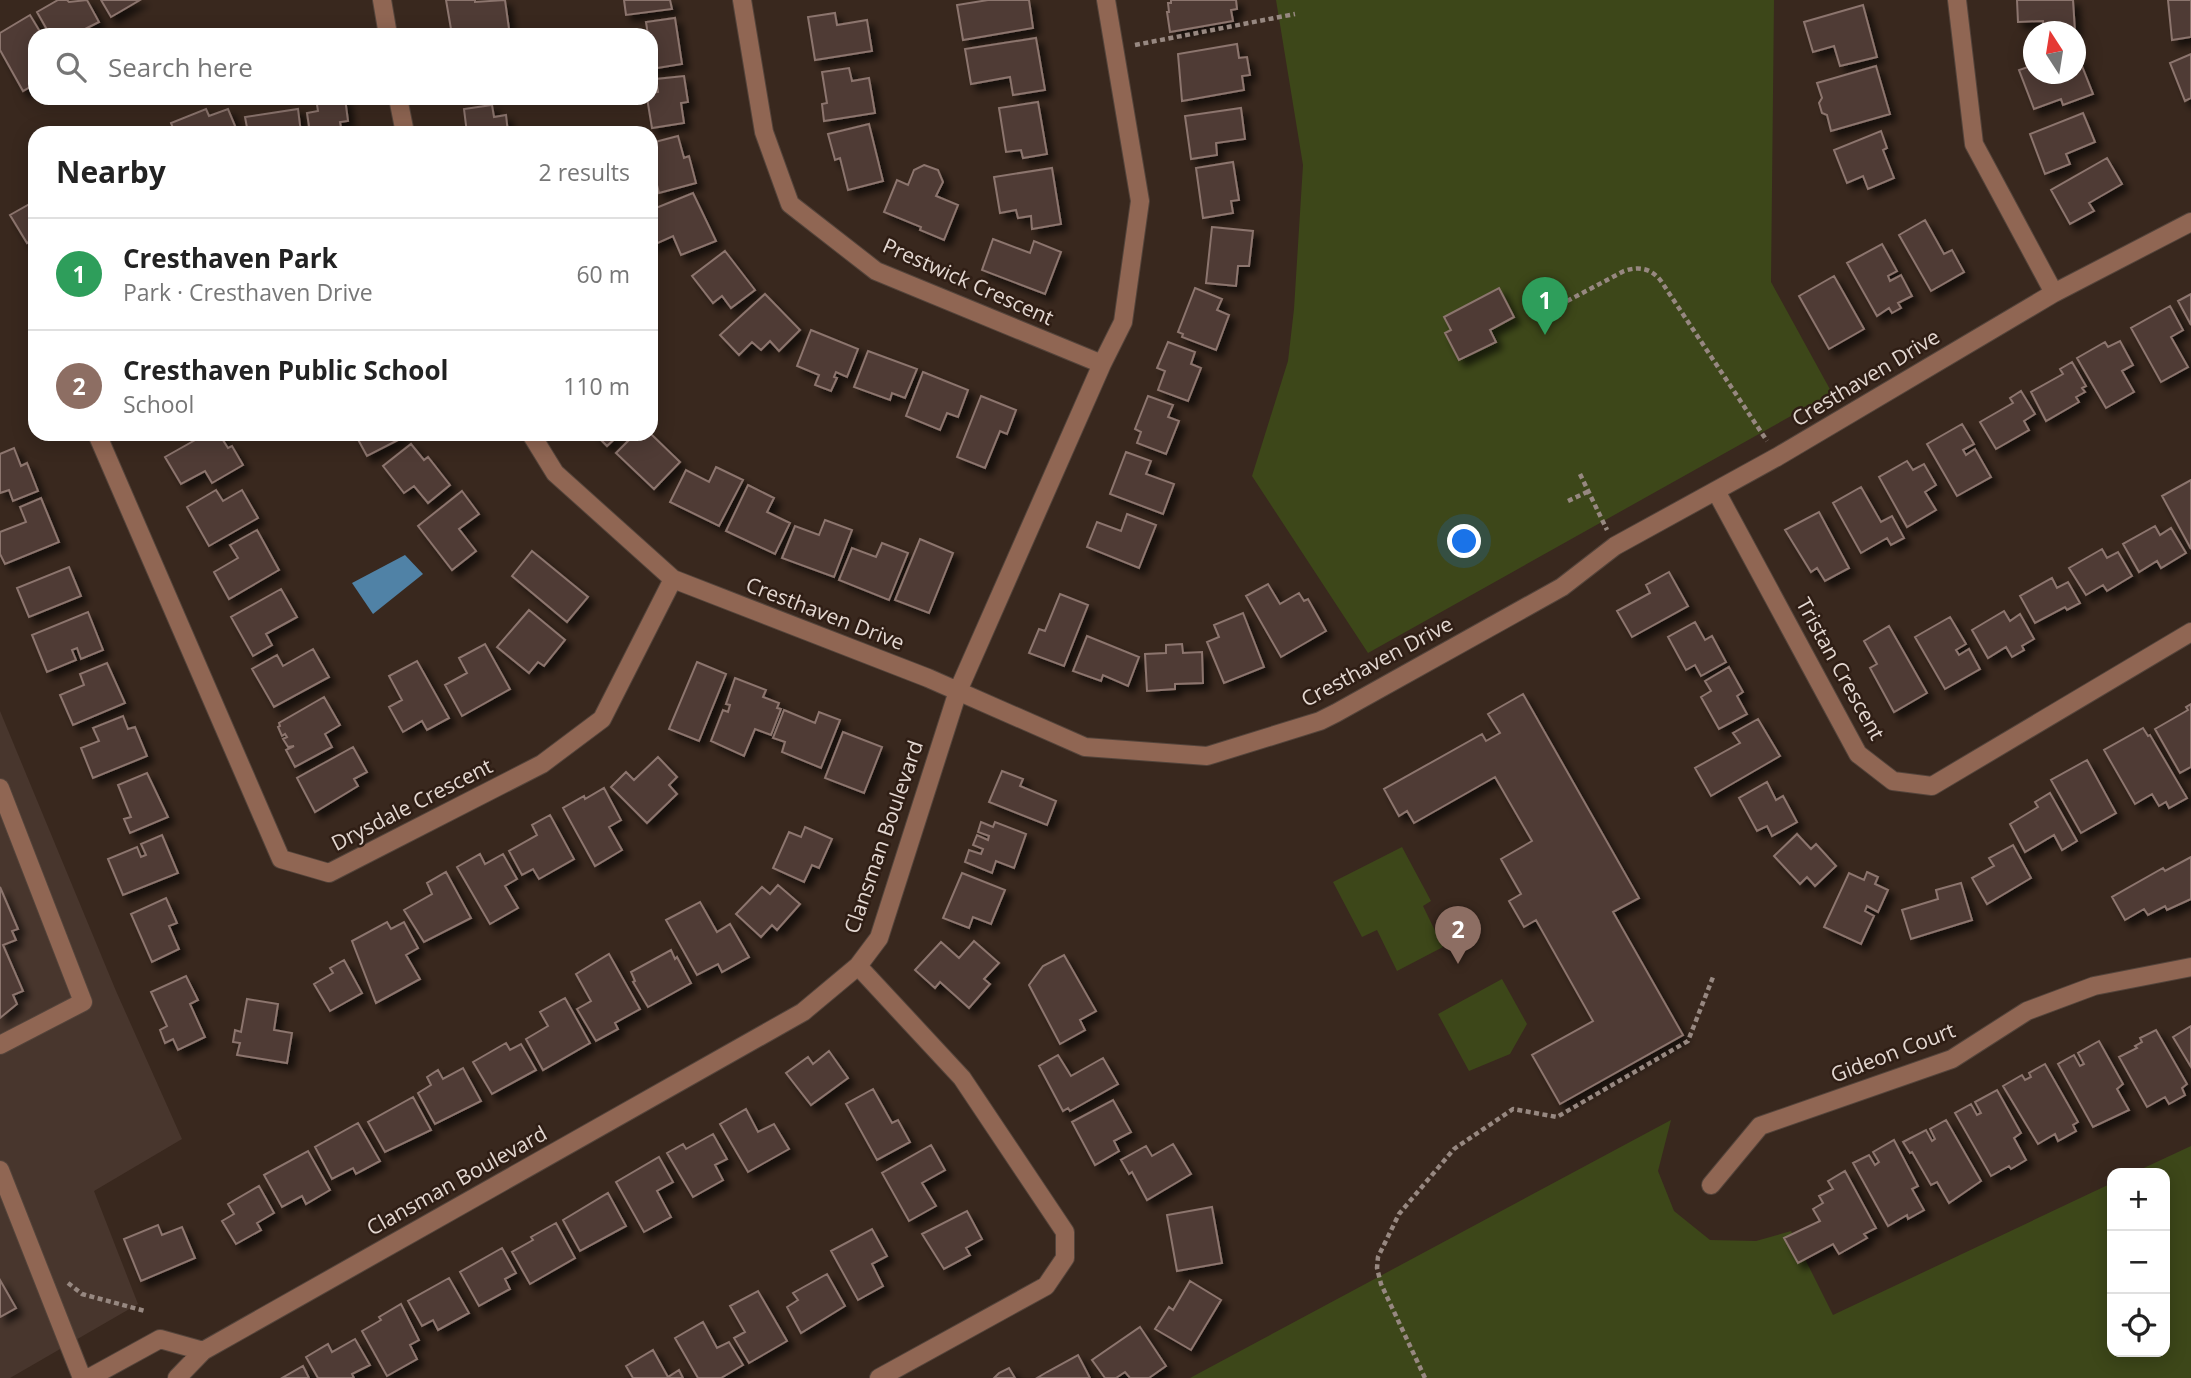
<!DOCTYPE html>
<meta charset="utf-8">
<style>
:root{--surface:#fff;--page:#f2f2f2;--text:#222;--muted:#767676;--line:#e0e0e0;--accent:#111827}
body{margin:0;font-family:"Open Sans",sans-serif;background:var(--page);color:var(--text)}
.controls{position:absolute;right:21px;bottom:21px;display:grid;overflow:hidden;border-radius:14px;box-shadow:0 4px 18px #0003}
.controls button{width:63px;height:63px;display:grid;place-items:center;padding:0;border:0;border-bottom:2px solid var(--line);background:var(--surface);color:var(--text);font:35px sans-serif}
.compass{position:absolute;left:2023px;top:21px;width:63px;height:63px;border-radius:50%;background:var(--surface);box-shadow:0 4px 18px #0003;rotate:348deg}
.you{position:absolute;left:1465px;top:542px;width:24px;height:24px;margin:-18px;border:5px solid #fff;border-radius:50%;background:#1a73e8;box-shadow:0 0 0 10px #1a73e833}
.badge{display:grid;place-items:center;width:46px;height:46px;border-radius:50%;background:var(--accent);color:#fff;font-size:23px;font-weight:700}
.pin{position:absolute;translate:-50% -58px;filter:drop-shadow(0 2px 4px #0008)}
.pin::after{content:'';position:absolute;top:37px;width:24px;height:21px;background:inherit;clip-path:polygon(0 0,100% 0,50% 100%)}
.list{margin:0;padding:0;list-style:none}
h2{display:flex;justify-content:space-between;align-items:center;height:91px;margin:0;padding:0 28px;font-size:30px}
h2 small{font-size:23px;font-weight:400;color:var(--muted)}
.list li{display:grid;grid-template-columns:46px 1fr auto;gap:21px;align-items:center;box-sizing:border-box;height:112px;padding:0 28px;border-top:2px solid var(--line)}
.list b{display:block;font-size:26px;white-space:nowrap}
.list p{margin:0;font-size:23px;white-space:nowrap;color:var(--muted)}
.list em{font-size:23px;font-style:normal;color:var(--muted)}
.icon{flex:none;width:38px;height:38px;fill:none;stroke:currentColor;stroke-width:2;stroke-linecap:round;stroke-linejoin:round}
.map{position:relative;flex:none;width:2191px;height:1378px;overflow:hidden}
.search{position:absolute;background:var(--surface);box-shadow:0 4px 18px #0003;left:28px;top:28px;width:630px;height:77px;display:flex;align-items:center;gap:18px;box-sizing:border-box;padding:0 24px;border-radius:21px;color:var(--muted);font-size:26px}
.panel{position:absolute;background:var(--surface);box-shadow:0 4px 18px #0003;left:28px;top:126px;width:630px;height:315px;border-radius:21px}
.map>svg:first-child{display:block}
</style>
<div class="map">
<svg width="2191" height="1378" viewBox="0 0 2191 1378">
<defs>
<filter id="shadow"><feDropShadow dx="6" dy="6" stdDeviation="3.5" flood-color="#0009"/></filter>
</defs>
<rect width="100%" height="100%" fill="#39281e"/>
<path fill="#48362d" d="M0 711 116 991 182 1139 94 1191 138 1304 10 1378H0Z"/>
<path fill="#3d4719" d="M1276 0H1774L1771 282 1832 393 1368 653 1252 476 1288 361 1294 309 1303 165Z
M1402 847 1431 901 1423 906 1443 947 1397 971 1377 930 1362 937 1333 882Z
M1502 979 1527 1024 1510 1054 1469 1071 1438 1014Z
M1671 1120 1658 1171 1674 1211 1710 1240 1756 1241 1791 1231 1833 1315 2112 1183V1352H2165V1173H2133L2191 1146V1378H1190Z"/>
<path fill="#5082a6" d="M405 555 423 574 373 614 352 583Z"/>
<path fill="#503b35" stroke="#8c756e" stroke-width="2" filter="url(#shadow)" d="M58 0H67L69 2 87 0 99 22 85 29 88 35H50L37 12Z
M101 0H140L111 17Z
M446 0H475V2L505 0 509 29 468 35H452Z
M624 0H670L672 9 626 15Z
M988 0H1029L1033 28 963 40 957 5Z
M1171 0H1236L1237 9 1231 10 1233 21 1170 32 1167 12H1169L1168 3H1171Z
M2017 0H2073L2075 32H2044L2043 21 2018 22Z
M2168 0H2191V37L2172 40Z
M1863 5 1877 57 1840 66 1834 46 1813 52 1804 22Z
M835 13 837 25 867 20 872 51 815 60 808 17Z
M30 15 42 35H35L33 46 35 84 23 91 0 50V33Z
M675 18 682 64 651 69V35H645H648L646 22Z
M1036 38 1045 90 1013 95 1010 77 971 84 965 49Z
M1237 44 1239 58 1247 57 1250 75 1242 76 1244 90 1182 101 1178 54Z
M2191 54V98L2185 101 2170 63Z
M2078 56 2093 94 2063 105 2061 99 2034 109 2019 70 2034 65V74H2076V57Z
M1876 66 1890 114 1831 131 1827 115 1822 113 1819 103 1822 98 1817 83Z
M849 68 852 81 869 78 875 113 824 121 822 104 827 103 822 72Z
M684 76 688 102 681 103 684 123 652 128 647 98H651V93L658 92 656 79Z
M316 98H345L348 121 340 122 342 133H310L307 113 318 111Z
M1038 102 1047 154 1023 158 1021 150 1006 152 999 108Z
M492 105 494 117 506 115 508 133H467L464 109Z
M1241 108 1245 139 1216 143 1217 155 1191 159 1185 116Z
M206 109 209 116 228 109 238 133H175L171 123Z
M298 109 301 133H248L245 117Z
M2083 113 2095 142 2066 154 2070 164 2045 174 2030 134Z
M869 124 883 181 848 190 840 158 835 160 828 134Z
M1881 131 1887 148 1883 150 1894 178 1868 189 1863 176 1847 183 1834 150Z
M678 136 684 158 689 156 696 183 659 193 656 181 653 182 651 174V143Z
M2107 158 2122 184 2089 203 2094 211 2070 224 2051 190Z
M1233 162 1239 200 1231 201 1233 213 1203 218 1196 168Z
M924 165 938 170 943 182 936 196 958 205 944 240 920 230 921 227 884 212 897 180 908 185 914 170Z
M1052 168 1061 224 1032 229 1031 216 1018 218 1016 210 1000 213 994 177Z
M693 193 716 241 681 255 673 236 651 246V210Z
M35 201V238L27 243 10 215Z
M1925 220 1944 254 1952 250 1964 272 1931 291 1899 235Z
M1212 227 1253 231 1249 266H1238L1236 286 1206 283Z
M993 239 1030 253 1034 241 1061 252 1045 294 982 270Z
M1882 244 1897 271 1888 276 1890 281 1901 275 1912 296 1898 303 1901 308 1892 313 1889 308 1877 316 1847 263Z
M725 251 755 290 731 308 722 296 713 303 692 276Z
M1834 276 1864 329 1829 349 1799 296Z
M1195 288 1222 299 1217 310 1229 315 1216 350 1182 337 1183 334 1178 332Z
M1499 288 1514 317 1490 330 1496 342 1459 360 1445 333 1451 330 1444 317Z
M765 294 800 330 779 351 770 341 761 350 752 342 739 355 720 335Z
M2191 294V325L2178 301Z
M2170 306 2183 330 2171 337 2188 367 2161 382 2131 328Z
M811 330 858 349 847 377 836 372 834 377 837 378 831 391 815 385 819 375 797 366Z
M2120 341 2133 365 2122 371 2134 392 2106 408 2077 358 2105 342 2108 347Z
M1168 342 1195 352 1191 364 1201 368 1188 401 1158 390 1165 371 1157 368Z
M868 351 917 369 905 398 892 393 890 400 854 387Z
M2072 362 2086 386 2082 388 2085 392 2076 397 2079 402 2046 421 2031 392 2063 374 2060 369Z
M923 372 968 390 958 417 947 413 940 430 906 416Z
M2021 391 2035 414 2024 421 2029 430 1996 449 1980 422 2013 403 2010 398Z
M981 396 1016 410 1007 434 1000 431 985 468 957 457Z
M1148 396 1173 405 1168 417 1179 421 1166 454 1137 443 1141 432 1135 429Z
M1962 424 1974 444 1963 450 1966 455 1975 449 1991 477 1957 496 1927 444Z
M206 434H219L228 448 232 446 243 465 212 483 205 471 181 484 165 457Z
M355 434H403L404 437 367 456Z
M595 434H620L607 446Z
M635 434H651L680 462 654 489 616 453Z
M411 444 424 460 428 457 450 485 428 503 414 486 404 493 383 466Z
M14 448 21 466 27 463 38 491 13 501 9 490 0 493V454Z
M1126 452 1151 461 1146 474 1174 484 1163 514 1110 494Z
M1907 461 1913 470 1924 464 1936 485 1925 492 1936 510 1907 527 1879 477Z
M716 467 743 480 719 526 670 502 686 470 709 482Z
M2191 480V549L2162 496Z
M748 485 774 498 767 512 790 523 775 554 726 531Z
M1861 487 1881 522 1892 516 1904 538 1891 545 1887 538 1861 553 1833 503Z
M216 490 223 501 242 490 258 518 209 546 187 507Z
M462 491 479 514 459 529 476 551 452 570 418 526Z
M41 498 59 542 5 564 0 554V532L26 522 20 507Z
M1819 512 1849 568 1825 581 1817 568 1811 572 1785 530Z
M1127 514 1156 525 1139 568 1087 547 1097 522 1121 531Z
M825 520 852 530 834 577 782 558 795 526 819 535Z
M2155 526 2160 535 2171 528 2186 553 2161 568 2157 561 2139 572 2123 544Z
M257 530 279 570 229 599 214 572 238 558 230 545Z
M920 539 953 553 929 613 895 600Z
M882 543 908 553 889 600 839 580 852 548 876 557Z
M2102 549 2107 558 2118 552 2132 576 2107 591 2103 585 2086 595 2069 568Z
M532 551 588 597 567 622 512 576Z
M69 567 81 596 29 617 17 588Z
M1669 572 1688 606 1632 637 1617 611 1650 593 1646 585Z
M2052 578 2057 588 2068 582 2080 603 2067 610 2065 607 2035 623 2020 596Z
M1268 584 1280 604 1299 593 1304 601 1308 599 1326 631 1281 657 1246 596Z
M281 589 297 617 266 634 272 645 253 656 231 617Z
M1060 594 1088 605 1064 666 1029 653 1039 629 1045 631Z
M529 610 565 640 544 666 538 662 529 673 497 647Z
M2004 611 2010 621 2020 614 2034 639 2022 646 2024 650 2012 657 2006 647 1988 658 1972 630Z
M88 612 103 650 81 659 77 648 72 650 76 660 47 672 32 635Z
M1243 613 1264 667 1224 683 1207 642 1219 637 1214 625Z
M1950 617 1966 644 1956 650 1959 655 1969 649 1980 669 1945 689 1915 637Z
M1695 622 1705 640 1712 636 1726 662 1701 676 1695 665 1686 670 1668 637Z
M1889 626 1927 693 1894 712 1870 668 1877 664 1864 641Z
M1087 636 1139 657 1128 686 1103 675 1101 681 1073 671Z
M485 644 510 689 462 716 445 685 467 673 459 658Z
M1182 644 1183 653 1202 652 1203 683 1175 684V689L1147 691 1145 654 1166 653V645Z
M313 649 329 677 274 707 252 669 277 655 283 666Z
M417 661 449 718 427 730 422 721 403 732 389 707 402 700 389 676Z
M697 662 726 674 699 741 669 729Z
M107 663 125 703 73 725 60 695 84 685 80 674Z
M1729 667 1743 692 1737 696 1747 714 1719 729 1701 697 1711 691 1705 681Z
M735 678 766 690 763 697 779 703 777 708 781 709 771 735 755 729 744 756 711 741 723 710 728 712 730 705 726 704Z
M1523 694 1639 898 1613 912 1683 1035 1560 1104 1532 1055 1593 1021 1536 920 1524 927 1509 901 1521 894 1501 859 1532 841 1495 777 1414 823 1407 811 1399 816 1384 789 1482 734 1486 741 1500 733 1488 714Z
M324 697 340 725 325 734 332 747 295 767 286 750 294 746 288 747 283 739 287 737 285 734 282 736 278 727 280 726 279 723Z
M2191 704V767L2180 773 2155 729 2188 710 2186 707Z
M784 710 815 723 819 712 840 720 821 768 782 752 785 742 773 738Z
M123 716 128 729 135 727 147 756 93 778 81 748 99 741 93 728Z
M1758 719 1780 756 1711 796 1695 768 1740 743 1733 733Z
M2143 728 2148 736 2150 735 2187 798 2169 808 2166 802 2159 806 2152 794 2135 804 2104 750Z
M843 732 882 747 864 793 825 778Z
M353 747 367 772 354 779 358 786 315 812 297 778Z
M658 757 677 777 669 785 677 794 647 823 611 787 626 772 634 780Z
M2087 760 2116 813 2081 833 2051 780Z
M1002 771 1023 779 1020 786 1056 801 1047 825 989 802Z
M147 773 168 817 130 833 124 819 131 817 118 785Z
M1767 782 1776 800 1783 796 1797 822 1772 836 1767 826 1757 831 1739 798Z
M604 788 621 820 609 827 622 850 595 866 563 808 584 796 585 799Z
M2050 793 2077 841 2062 850 2054 835 2025 852 2010 824 2038 807 2035 802Z
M550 815 574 859 539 879 533 869 522 875 509 851 537 835 532 825Z
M981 822 993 827 995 822 1026 834 1014 868 996 861 992 873 965 862 969 850 981 854 983 849 973 845 977 835 988 840 989 836 978 832Z
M805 827 832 839 819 868 812 865 804 882 773 868 789 832 801 837Z
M1797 834 1811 849 1816 844 1836 866 1815 886 1807 877 1800 884 1774 856Z
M162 835 178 873 123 895 108 859 137 847 141 857 146 855 141 844Z
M2013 845 2031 878 1987 904 1972 878 1994 866 1989 858Z
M480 854 485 864 503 854 517 879 505 886 518 908 490 924 457 867Z
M2191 857V899L2167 910 2165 906 2148 915 2144 909 2125 920 2112 897 2163 868 2165 871Z
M446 872 471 918 424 942 404 910 432 894 427 883Z
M1867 872 1878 877 1875 884 1888 890 1878 912 1867 906 1865 911 1874 916 1861 944 1824 927 1849 873 1864 880Z
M962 873 1005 890 991 924 973 917 969 928 943 918Z
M1961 883 1972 920 1911 939 1902 910 1938 899 1936 890Z
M778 885 800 904 777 930 772 925 761 937 736 914 762 887 770 894Z
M0 887 18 929 12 931 16 940 3 945 23 991 13 995 17 1004 0 1018Z
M166 898 177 923 169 926 179 949 152 962 131 914Z
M700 902 717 932 730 924 749 957 722 972 718 964 697 975 666 920Z
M387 922 391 929 404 922 418 948 406 955 420 979 376 1003 352 941Z
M974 941 999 963 984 979 990 984 969 1008 940 982 935 988 915 970 941 942 959 958Z
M671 950 675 959 677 957 691 983 648 1007 633 982 635 981 631 972Z
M609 954 640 1009 615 1023 618 1029 596 1041 577 1009 591 1001 576 974Z
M1064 955 1096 1011 1080 1020 1085 1030 1060 1044 1029 985 1043 966Z
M344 960 362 993 330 1011 314 984 333 973 330 968Z
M186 976 198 1000 190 1004 205 1037 178 1050 173 1039 165 1043 160 1030 167 1026 151 992Z
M565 998 590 1043 543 1070 526 1039 548 1026 540 1012Z
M247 999 278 1004 274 1030 292 1033 287 1063 237 1055 240 1043 233 1042 235 1030 241 1032Z
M2191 1026V1067L2173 1037Z
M2156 1030 2187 1084 2182 1088 2185 1095 2169 1104 2165 1097 2147 1107 2119 1057 2137 1048 2135 1046 2142 1042 2140 1038Z
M2099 1041 2123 1084 2117 1089 2129 1110 2093 1127 2058 1064 2074 1055 2080 1066 2084 1064 2078 1053Z
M506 1043 510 1050 521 1044 536 1070 492 1094 473 1062Z
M829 1051 848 1078 811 1105 786 1073 808 1057 813 1064Z
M1058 1055 1071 1076 1103 1058 1118 1084 1070 1111 1068 1108 1063 1111 1039 1066Z
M2045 1064 2078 1122 2073 1125 2076 1131 2058 1141 2055 1134 2038 1144 2003 1086 2022 1075 2025 1080 2031 1077 2029 1073Z
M463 1068 481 1101 435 1124 418 1093 431 1085 427 1077 438 1070 443 1079Z
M873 1089 892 1123 898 1120 910 1142 877 1160 846 1104Z
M1997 1090 2021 1133 2014 1138 2026 1160 2011 1169 2009 1166 1991 1176 1955 1113 1971 1104 1977 1115 1981 1113 1975 1102Z
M413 1097 431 1130 385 1152 368 1122Z
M1113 1100 1131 1132 1114 1141 1119 1151 1095 1165 1072 1122Z
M746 1109 758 1132 774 1124 789 1149 748 1172 720 1124Z
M1946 1120 1981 1181 1949 1203 1937 1182 1931 1185 1912 1152 1910 1153 1903 1142 1926 1130 1932 1141 1935 1139 1930 1129Z
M358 1123 380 1161 356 1174 353 1168 332 1179 315 1147Z
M713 1134 727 1159 715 1165 723 1180 693 1197 667 1153 683 1144 686 1149Z
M1894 1140 1918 1186 1912 1189 1924 1210 1908 1219 1907 1215 1888 1226 1853 1163 1869 1155 1875 1165 1879 1162 1873 1152Z
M1173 1144 1191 1174 1147 1200 1132 1172 1129 1174 1121 1160 1146 1146 1152 1156Z
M931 1145 945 1170 922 1183 936 1206 909 1221 882 1173Z
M308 1151 330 1190 306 1204 302 1196 282 1207 264 1175Z
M659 1157 673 1182 657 1191 671 1217 644 1232 616 1182Z
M1845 1171 1876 1228 1864 1234 1867 1238 1839 1254 1833 1244 1798 1263 1784 1238 1820 1221 1813 1209 1823 1203 1819 1196 1833 1189 1828 1181Z
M259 1186 274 1213 257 1223 261 1230 236 1244 222 1221 234 1214 228 1204Z
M608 1193 626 1226 580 1251 563 1220Z
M1212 1207 1222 1263 1177 1271 1167 1215Z
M967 1211 982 1239 966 1248 970 1255 944 1269 922 1234Z
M556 1223 575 1258 530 1284 512 1252 533 1240 531 1237Z
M158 1225 162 1235 182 1227 195 1258 141 1281 124 1239Z
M872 1229 887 1256 872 1264 883 1286 858 1300 831 1251Z
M502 1248 516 1273 505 1279 510 1289 479 1306 460 1272Z
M827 1274 845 1306 801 1333 787 1307 798 1300 793 1293Z
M449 1278 469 1313 438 1330 433 1320 422 1326 408 1301Z
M0 1280 16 1308 0 1317Z
M1190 1281 1221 1300 1191 1350 1155 1329 1169 1307 1173 1310Z
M758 1291 787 1341 749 1363 734 1338 745 1332 730 1306Z
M401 1304 419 1340 410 1345 417 1359 387 1376 362 1331 381 1320 379 1317Z
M703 1322 717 1348 729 1342 743 1365 721 1378H698L675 1338Z
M1140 1327 1166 1366 1149 1378H1130L1125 1372 1116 1378H1105L1092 1360Z
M355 1339 370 1365 352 1374 354 1378H318L306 1357 328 1344 332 1352Z
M653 1350 668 1377 679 1370 683 1378H633L626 1366Z
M1078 1355 1090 1378H1037L1047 1372Z
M303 1366 309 1378H282Z
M1009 1368 1015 1378H994L999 1373Z"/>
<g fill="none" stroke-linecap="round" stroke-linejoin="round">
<defs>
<path id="minor" d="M382 0 388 35
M742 0 764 132 790 204 876 271 1102 364
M1957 0 1974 144 2054 293
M398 98 405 133
M97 434 281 859 329 873 542 764 602 719 673 579
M531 434 555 473 673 579 928 678 1085 747 1207 756 1320 721 1336 713 1562 587 1615 546 1777 457 2054 293 2191 222
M1716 491 1858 754 1893 781 1932 786 2191 632
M0 788 83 1002 0 1045
M858 966 962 1078 1065 1232V1258L1046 1286 879 1378
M0 1170 82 1378
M1711 1185 1760 1126 1952 1059 2027 1011 2094 986 2191 967
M89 1378 160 1339 203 1351
M177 1378 203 1351 803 1012 858 966 879 938 958 691 1102 364 1123 322 1140 201 1106 0"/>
</defs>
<use href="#minor" stroke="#54443b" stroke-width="20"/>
<path stroke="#978881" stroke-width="4.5" stroke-dasharray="5 3.5" stroke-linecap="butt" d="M1135 45 1295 14
M1537 317 1624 271C1639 266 1651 268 1661 281L1767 441
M1580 474 1607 530
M1568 501 1589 491
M68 1283 82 1294 145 1311
M1425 1378 1381 1284 1377 1268 1378 1257 1399 1214 1454 1149 1513 1109 1557 1117 1688 1041 1713 977"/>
<use href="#minor" stroke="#906653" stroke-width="18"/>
</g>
<g text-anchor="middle" stroke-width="5" stroke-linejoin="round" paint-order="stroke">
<g font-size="21" fill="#e4d8d2" stroke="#2f1e15">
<text transform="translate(968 282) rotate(24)" y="7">Prestwick Crescent</text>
<text transform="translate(1866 378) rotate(-31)" y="7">Cresthaven Drive</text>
<text transform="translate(825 614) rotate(21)" y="7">Cresthaven Drive</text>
<text transform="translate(1377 662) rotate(-28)" y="7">Cresthaven Drive</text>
<text transform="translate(1840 669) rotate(61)" y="7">Tristan Crescent</text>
<text transform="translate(412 805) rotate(-27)" y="7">Drysdale Crescent</text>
<text transform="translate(884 837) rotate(-71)" y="7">Clansman Boulevard</text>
<text transform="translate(1893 1053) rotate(-21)" y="7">Gideon Court</text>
<text transform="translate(457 1181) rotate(-29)" y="7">Clansman Boulevard</text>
</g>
</g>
</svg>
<div class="controls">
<button>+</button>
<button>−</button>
<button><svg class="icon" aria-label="locate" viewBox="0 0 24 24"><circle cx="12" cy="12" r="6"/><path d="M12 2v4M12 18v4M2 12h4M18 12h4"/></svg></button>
</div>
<svg class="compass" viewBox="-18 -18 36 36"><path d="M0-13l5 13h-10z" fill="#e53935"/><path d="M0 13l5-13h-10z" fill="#767676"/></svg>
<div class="you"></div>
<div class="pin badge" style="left:1545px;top:335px;background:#2e9e5b">1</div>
<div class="pin badge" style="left:1458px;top:964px;background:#8d6e63">2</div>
<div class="search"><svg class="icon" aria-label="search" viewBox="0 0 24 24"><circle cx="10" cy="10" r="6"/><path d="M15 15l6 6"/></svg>Search here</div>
<section class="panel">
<h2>Nearby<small>2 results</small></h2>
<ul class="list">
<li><span class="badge" style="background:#2e9e5b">1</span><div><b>Cresthaven Park</b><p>Park · Cresthaven Drive</p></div><em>60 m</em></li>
<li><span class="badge" style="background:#8d6e63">2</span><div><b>Cresthaven Public School</b><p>School</p></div><em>110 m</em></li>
</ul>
</section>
</div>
